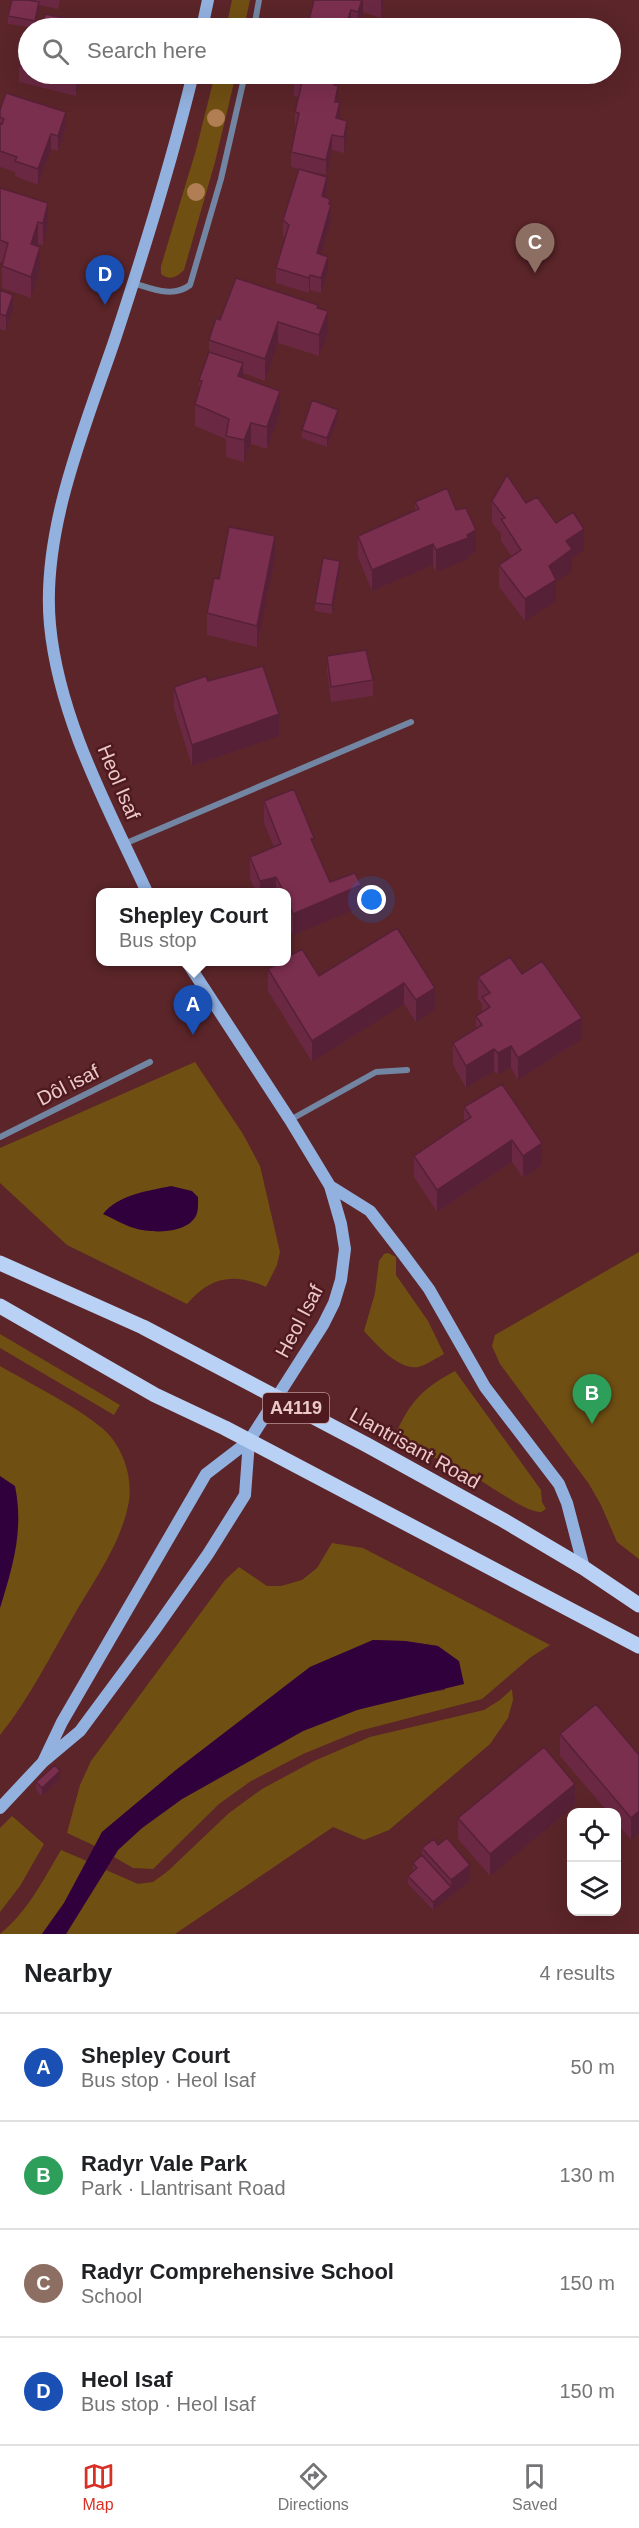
<!DOCTYPE html>
<meta charset="utf-8">
<style>
:root{--surface:#fff;--page:#f2f2f2;--text:#202124;--muted:#757577;--line:#e0e0e0;--accent:#d93025}
body{margin:0;font-family:Arial,sans-serif;background:var(--page);color:var(--text)}
.controls{position:absolute;right:18px;bottom:18px;display:grid;overflow:hidden;border-radius:12px;box-shadow:0 6px 24px #0002}
.controls button{width:54px;height:54px;display:grid;place-items:center;padding:0;border:0;border-bottom:2px solid var(--line);background:var(--surface);color:var(--text);font:30px sans-serif}
.you{position:absolute;left:372px;top:900px;width:21px;height:21px;margin:-15px;border:4px solid #fff;border-radius:50%;background:#1a73e8;box-shadow:0 0 0 9px #1a73e833}
.badge{display:grid;place-items:center;width:39px;height:39px;border-radius:50%;background:var(--accent);color:#fff;font-size:20px;font-weight:700}
.pin{position:absolute;translate:-50% -50px;filter:drop-shadow(0 2px 3px #0008)}
.pin::after{content:'';position:absolute;top:32px;width:21px;height:18px;background:inherit;clip-path:polygon(0 0,100% 0,50% 100%)}
.popup{position:absolute;left:96px;top:888px;width:195px;height:78px;box-sizing:border-box;display:grid;place-content:center;border-radius:12px;background:var(--surface);filter:drop-shadow(0 2px 4px #0005);font-size:20px;white-space:nowrap;color:var(--muted)}
.popup b{font-size:22px;color:var(--text)}
.popup::after{content:'';position:absolute;left:50%;top:100%;margin-left:-12px;border:12px solid transparent;border-top-color:var(--surface)}
.list{margin:0;padding:0;list-style:none}
h2{display:flex;justify-content:space-between;align-items:center;height:78px;margin:0;padding:0 24px;font-size:26px}
h2 small{font-size:20px;font-weight:400;color:var(--muted)}
.list li{display:grid;grid-template-columns:39px 1fr auto;gap:18px;align-items:center;box-sizing:border-box;height:108px;padding:0 24px;border-top:2px solid var(--line)}
.list b{display:block;font-size:22px;white-space:nowrap}
.list p{margin:0;font-size:20px;white-space:nowrap;color:var(--muted)}
.list em{font-size:20px;font-style:normal;color:var(--muted)}
.icon{flex:none;width:33px;height:33px;fill:none;stroke:currentColor;stroke-width:2;stroke-linecap:round;stroke-linejoin:round}
.map{position:relative;flex:none;width:639px;height:1934px;overflow:hidden}
.search{position:absolute;background:var(--surface);box-shadow:0 6px 24px #0002;left:18px;right:18px;top:18px;height:66px;display:flex;align-items:center;gap:15px;box-sizing:border-box;padding:0 21px;border-radius:33px;color:var(--muted);font-size:22px}
.sheet{height:510px;background:var(--surface)}
nav{display:flex;justify-content:space-around;align-items:center;box-sizing:border-box;height:84px;border-top:2px solid var(--line);background:var(--surface);font-size:16px;color:var(--muted)}
nav a{display:grid;justify-items:center;gap:3px}
nav .on{color:var(--accent)}
.map>svg:first-child{display:block}
</style>
<div class="map">
<svg width="639" height="1934" viewBox="0 0 639 1934">
<rect width="100%" height="100%" fill="#5b2529"/>
<path fill="#704f13" d="M232 0H250L244 28H226Z
M215 74H236L215 162 184 270C177 277 170 281 161 274V266L196 150Z
M195 1062 243 1134 260 1166 280 1252 277 1265 266 1287C233 1272 210 1277 187 1304L67 1245 0 1183V1148Z
M639 1252V1559L617 1542 601 1505 589 1484 500 1364 492 1346 495 1335Z
M388 1253 396 1257V1275L428 1321 444 1354C436 1358 427 1365 418 1367 398 1370 376 1344 364 1331L375 1293 379 1261 384 1254Z
M0 1334 120 1405 114 1415 0 1348Z
M0 1366C27 1382 94 1415 111 1437 125 1455 132 1478 129 1501 122 1542 95 1579 74 1615 51 1655 29 1699 0 1735Z
M455 1371 541 1490 542 1502 546 1509 541 1512C524 1512 484 1481 466 1472 442 1460 417 1451 392 1442 408 1405 419 1390 455 1371Z
M332 1543 363 1548 550 1645 531 1657 482 1699 359 1731 303 1754 251 1781 219 1804 153 1869 133 1868 114 1857 118 1850 142 1828 182 1799 303 1731 357 1710 403 1697 445 1690 438 1646 405 1641 373 1640 310 1667 176 1770 102 1832 95 1846 67 1833 80 1785 91 1761 225 1580 239 1567 267 1586H281L302 1580 317 1568Z
M512 1689 513 1700 508 1718 490 1744 389 1830 364 1840 333 1827 175 1934H66L106 1870 138 1884 153 1882 168 1871 229 1813 262 1789 314 1761 370 1737 484 1710 500 1700Z
M12 1816 44 1844 20 1886 0 1912V1828Z
M61 1850 87 1861 64 1903 42 1934H0C28 1911 43 1880 61 1850Z"/>
<path fill="#30003d" d="M171 1186 192 1191 198 1197C198 1205 199 1214 193 1220 181 1234 150 1233 134 1228 123 1225 113 1218 103 1214 119 1194 148 1191 171 1186Z
M0 1476 15 1486C24 1530 13 1566 0 1608Z
M373 1640 405 1641 438 1646 459 1661 464 1684 357 1710 303 1731 182 1799 142 1828 118 1850 66 1934H42L64 1903 102 1832 176 1770 310 1667Z"/>
<g fill="none" stroke-linecap="round" stroke-linejoin="round">
<path stroke="#7286a3" stroke-width="6" d="M254 28 259 0
M133 283C153 289 173 298 190 285L221 179 245 74
M124 844 411 722
M290 1120 376 1072 407 1070
M0 1137 150 1062"/>
<path stroke="#92b1df" stroke-width="12" d="M202 28 208 0
M147 892C108 808 59 719 50 625 41 531 85 427 115 339 144 251 171 164 193 74
M330 1186 370 1211 400 1250 429 1289 485 1387 559 1484 567 1503 584 1568
M43 1762 62 1722 206 1474 249 1441 323 1325 334 1303 341 1280 345 1249 341 1224 330 1186 290 1120 187 962
M0 1808 43 1762 80 1731 154 1631 208 1554 245 1495 249 1441"/>
<path stroke="#b9d1f5" stroke-width="15" d="M0 1263 143 1327 367 1445 503 1520 584 1568 639 1605
M0 1306 155 1395 225 1428 639 1646"/>
</g>
<g fill="#b17e54">
<circle cx="216" cy="118" r="9"/>
<circle cx="196" cy="192" r="9"/>
</g>
<path fill="#6a2843" d="M12 0H60L58 9 39 5V10L35 28 8 24V16Z
M314 0H384L381 18 363 12 358 28 351 26Z
M28 43V74H90L89 77 81 75 76 96 19 82V66Z
M294 80 337 86 339 119 347 136 344 153 332 150 326 175 300 169 327 193 326 198 330 205 331 220 321 254 328 272 321 293 310 290 309 293 276 283V268L285 237 283 236V220L299 169 291 167V152L296 128 295 127V112L298 97 294 96Z
M0 110 66 127 58 151 51 149 38 185 15 176V172L0 167Z
M0 188 48 225 43 245 38 244V246L40 269 31 298 2 288V263L0 262Z
M0 290 13 310 6 331 0 329Z
M318 308 328 333 319 356 278 343 265 381 243 373V377L280 412 267 449 251 444 244 462 226 457V439L195 426V404L199 389V380L209 352V340L220 320Z
M338 418 327 447 302 438V430Z
M492 501 526 503 556 523 584 550 572 558V571L556 582V601L525 621 499 587V565L512 557 501 541V534L492 523Z
M415 502 456 510 476 552 468 556V559L436 572 433 565 372 591 358 557V536L415 510Z
M275 558 257 647 207 635V613L219 579Z
M340 570 332 614 315 611V603Z
M327 656 373 680V696L331 702 327 671Z
M208 681 279 736 192 766 174 708V687Z
M264 801 314 847 330 882 361 907 293 935 286 919V892H256L250 879V857L274 847 264 823Z
M397 928 435 1009 416 1022 404 1004 312 1062 268 991V969L319 976Z
M522 974 582 1039 518 1080 511 1068 498 1074 494 1071 466 1088 453 1065V1043L476 1029V1016L482 1012V1004L478 999V977Z
M502 1084 542 1165 523 1178 512 1162 437 1212 414 1177V1156L464 1121V1107Z
M560 1734 639 1755 631 1840 616 1822V1812H608L560 1756Z
M60 1779 42 1796 36 1790V1782Z
M575 1805 490 1876 458 1839V1818Z
M438 1845 470 1881 433 1910 408 1884V1876L413 1871V1863L422 1855V1848Z"/>
<path fill="#562137" d="M363 0V14L358 28V12Z
M381 0H384L381 18Z
M39 2V10L35 28V21Z
M351 10V26L350 28H345Z
M78 74H81V75L76 96V81Z
M337 74V87L334 85Z
M338 86V102H335Z
M340 102V117L336 133V118Z
M66 112V127L58 151V136Z
M347 121V136L344 153V137Z
M51 134V149L38 185V169Z
M332 135V150L326 175V160Z
M327 177V193L322 212V196Z
M330 199 331 220 317 268V253Z
M48 203V225L43 245V223Z
M38 222V244L31 266V244Z
M40 247V269L31 298V277Z
M328 257V272L321 293V278Z
M310 275V290L309 293V278Z
M13 295V310L6 331V316Z
M328 311V333L319 356V335Z
M278 322V343L265 381V359Z
M243 363V384L238 376Z
M280 391V412L267 449V427Z
M338 410V418L327 447V438Z
M251 423V444L244 462V440Z
M584 529V550L572 558V571L556 582V601L525 621V599L566 541Z
M476 530V552L468 556V559L436 572V550Z
M275 536V558L257 647V626Z
M433 544V565L372 591V570Z
M340 561V570L332 614V605Z
M279 714V736L192 766V745Z
M276 877V892H260V881Z
M361 885V907L293 935V914Z
M404 983V1004L312 1062V1041Z
M435 988V1009L416 1022V1000Z
M582 1018V1039L518 1080V1058Z
M511 1046V1068L498 1074V1053Z
M494 1049V1071L466 1088V1066Z
M512 1140V1162L437 1212V1190Z
M542 1143V1165L523 1178V1156Z
M60 1771V1779L42 1796V1788Z
M575 1784V1805L490 1876V1854Z
M639 1811V1833L631 1840V1818Z
M470 1865V1881L451 1896V1880Z
M451 1887V1896L433 1910V1902Z"/>
<path fill="#7b2f4e" stroke="#562137" stroke-width="1.5" d="M12 0H28L39 2 35 21 8 16Z
M314 0H362L358 12 351 10 345 28H307Z
M45 14 89 23 88 28H42Z
M24 42 28 43V68L19 66Z
M48 74H78L76 81Z
M296 74H336L334 85 338 86 335 102H340L336 118 347 121 344 137 332 135 326 160 291 152 299 113 295 112 302 82 294 80Z
M6 93 66 112 58 136 51 134 38 169 15 161 17 157 0 151V123L2 124 4 119 0 117V110Z
M299 169 327 177 322 196 330 199 329 204 331 205 317 253 328 257 321 278 310 275 309 278 276 268 289 225 283 220Z
M0 188 48 203 43 223 38 222 31 244 40 247 31 277 2 266 8 243 0 240Z
M236 278 318 305 317 308 328 311 319 335 278 322 265 359 209 340 216 318 220 320Z
M0 290 13 295 6 316 0 314Z
M209 352 243 363 238 376 280 391 267 427 251 423 244 440 226 436 229 419 195 404 202 381 199 380Z
M312 400 338 410 327 438 302 430Z
M507 475 526 503 537 497 556 523 573 512 584 529 566 541 572 549 549 566 556 580 525 599 499 565 521 550 501 519 505 518 492 501Z
M447 488 456 510 466 508 476 530 467 535 468 538 436 550 433 544 372 570 358 536 419 509 415 502Z
M229 527 275 536 257 626 207 613 214 578 219 579Z
M323 558 340 561 332 605 315 603Z
M366 650 373 680 331 687 327 656Z
M263 666 279 714 192 745 174 687 206 676 208 681Z
M294 789 314 838 311 839 330 882 355 873 361 885 293 914 286 897V892H284L276 877 260 881 250 857 281 844 264 801Z
M397 928 435 988 416 1000 404 983 312 1041 268 969 281 962H286V958L302 949 319 976Z
M510 957 522 974 542 961 582 1018 518 1058 511 1046 498 1053 494 1049 466 1066 453 1043 482 1025 476 1016 490 1007 482 997 490 993 478 977Z
M502 1084 542 1143 523 1156 512 1140 437 1190 414 1156 471 1117 464 1107Z
M596 1704 639 1755V1811L631 1818 560 1734Z
M544 1747 575 1784 490 1854 458 1818Z
M55 1765 60 1771 42 1788 36 1782Z
M447 1838 470 1865 451 1880 422 1848 434 1839 438 1845Z
M422 1855 451 1887 433 1902 408 1876 417 1868 413 1863Z"/>
<g text-anchor="middle" stroke-width="5" stroke-linejoin="round" paint-order="stroke">
<rect fill="#4f1a1f" stroke="#bd9496" stroke-width="1.5" x="263" y="1393" width="66" height="30" rx="4.5"/>
<g font-size="18" font-weight="bold" fill="#ecc9c9">
<text x="296" y="1414">A4119</text>
</g>
<g font-size="20" fill="#ecc9c9" stroke="#4f1a1f">
<text transform="translate(119 782) rotate(67)" y="7">Heol Isaf</text>
<text transform="translate(68 1085) rotate(-27)" y="7">Dôl isaf</text>
<text transform="translate(299 1321) rotate(-62)" y="7">Heol Isaf</text>
<text transform="translate(415 1448) rotate(29)" y="7">Llantrisant Road</text>
</g>
</g>
</svg>
<div class="controls">
<button><svg class="icon" aria-label="locate" viewBox="0 0 24 24"><circle cx="12" cy="12" r="6"/><path d="M12 2v4M12 18v4M2 12h4M18 12h4"/></svg></button>
<button><svg class="icon" aria-label="layers" viewBox="0 0 24 24"><path d="M12 4l9 5-9 5-9-5zM3 14l9 5 9-5"/></svg></button>
</div>
<div class="you"></div>
<div class="pin badge" style="left:193px;top:1035px;background:#1a4fb4">A</div>
<div class="popup"><b>Shepley Court</b>Bus stop</div>
<div class="pin badge" style="left:592px;top:1424px;background:#2e9e5b">B</div>
<div class="pin badge" style="left:535px;top:273px;background:#8d6e63">C</div>
<div class="pin badge" style="left:105px;top:305px;background:#1a4fb4">D</div>
<div class="search"><svg class="icon" aria-label="search" viewBox="0 0 24 24"><circle cx="10" cy="10" r="6"/><path d="M15 15l6 6"/></svg>Search here</div>
</div>
<section class="sheet">
<h2>Nearby<small>4 results</small></h2>
<ul class="list">
<li><span class="badge" style="background:#1a4fb4">A</span><div><b>Shepley Court</b><p>Bus stop · Heol Isaf</p></div><em>50 m</em></li>
<li><span class="badge" style="background:#2e9e5b">B</span><div><b>Radyr Vale Park</b><p>Park · Llantrisant Road</p></div><em>130 m</em></li>
<li><span class="badge" style="background:#8d6e63">C</span><div><b>Radyr Comprehensive School</b><p>School</p></div><em>150 m</em></li>
<li><span class="badge" style="background:#1a4fb4">D</span><div><b>Heol Isaf</b><p>Bus stop · Heol Isaf</p></div><em>150 m</em></li>
</ul>
</section>
<nav>
<a class="on"><svg class="icon" aria-label="map" viewBox="0 0 24 24"><path d="M3 6l6-2 6 2 6-2v14l-6 2-6-2-6 2zM9 4v14M15 6v14"/></svg>Map</a>
<a><svg class="icon" aria-label="directions" viewBox="0 0 24 24"><path d="M12 3l9 9-9 9-9-9zM9 14v-3h6M13 9l2 2-2 2"/></svg>Directions</a>
<a><svg class="icon" aria-label="saved" viewBox="0 0 24 24"><path d="M7 4h10v16l-5-4-5 4z"/></svg>Saved</a>
</nav>
